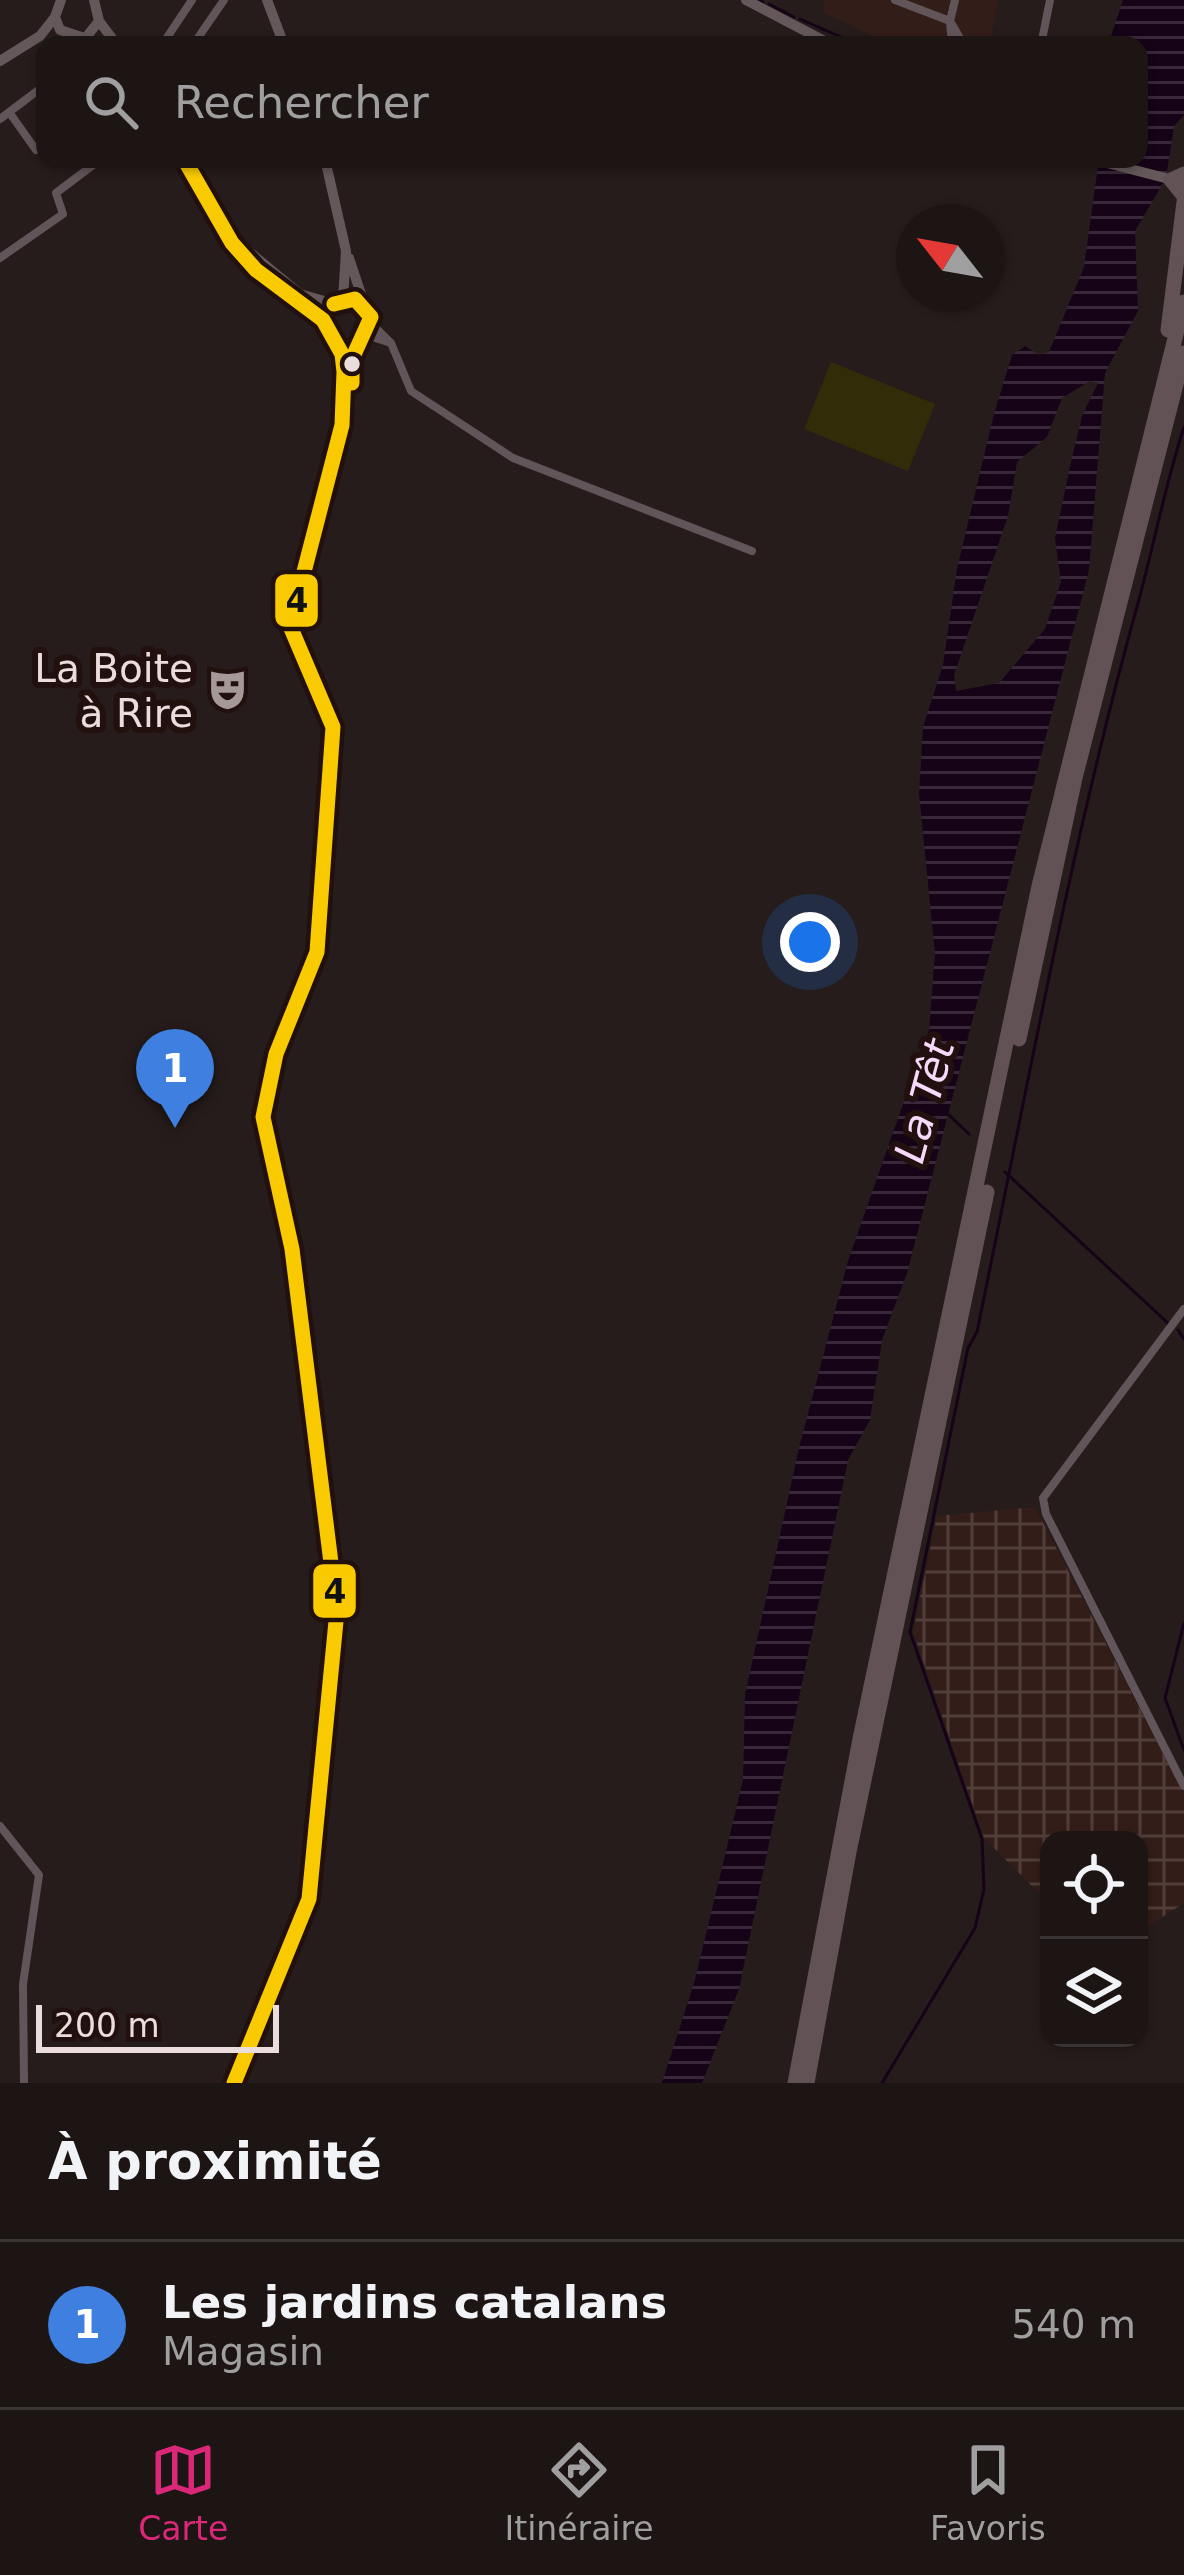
<!DOCTYPE html>
<html lang="fr">
<meta charset="utf-8">
<style>
:root{--surface:#1c1514;--page:#292222;--text:#f1f3f6;--muted:#a09fa0;--line:#3a3434;--accent:#db2777}
body{margin:0;font-family:"DejaVu Sans",sans-serif;background:var(--page);color:var(--text)}
.controls{position:absolute;right:36px;bottom:36px;display:grid;overflow:hidden;border-radius:24px;box-shadow:0 3px 9px #0004}
.controls button{width:108px;height:108px;display:grid;place-items:center;padding:0;border:0;border-bottom:3px solid var(--line);background:var(--surface);color:var(--text);font:60px sans-serif}
.compass{position:absolute;left:896px;top:204px;width:108px;height:108px;border-radius:50%;background:var(--surface);box-shadow:0 3px 9px #0004;rotate:301deg}
.scale{position:absolute;left:36px;bottom:30px;width:243px;box-sizing:border-box;padding-left:12px;border:6px solid #eadddb;border-top:0;font-size:33px;line-height:42px;white-space:nowrap;color:#eadddb;-webkit-text-stroke:9px #21100d;paint-order:stroke}
.you{position:absolute;left:810px;top:942px;width:42px;height:42px;margin:-30px;border:9px solid #fff;border-radius:50%;background:#1a73e8;box-shadow:0 0 0 18px #1a73e833}
.badge{display:grid;place-items:center;width:78px;height:78px;border-radius:50%;background:var(--accent);color:#fff;font-size:39px;font-weight:700}
.pin{position:absolute;translate:-50% -99px;filter:drop-shadow(0 3px 6px #0008)}
.pin::after{content:'';position:absolute;top:63px;width:42px;height:36px;background:inherit;clip-path:polygon(0 0,100% 0,50% 100%)}
.list{margin:0;padding:0;list-style:none}
h2{display:flex;justify-content:space-between;align-items:center;height:156px;margin:0;padding:0 48px;font-size:51px}
h2 small{font-size:39px;font-weight:400;color:var(--muted)}
.list li{display:grid;grid-template-columns:78px 1fr auto;gap:36px;align-items:center;box-sizing:border-box;height:168px;padding:0 48px;border-top:3px solid var(--line)}
.list b{display:block;font-size:45px;white-space:nowrap}
.list p{margin:0;font-size:39px;white-space:nowrap;color:var(--muted)}
.list em{font-size:39px;font-style:normal;color:var(--muted)}
.icon{flex:none;width:66px;height:66px;fill:none;stroke:currentColor;stroke-width:2;stroke-linecap:round;stroke-linejoin:round}
.map{position:relative;flex:none;width:1184px;height:2083px;overflow:hidden}
.search{position:absolute;background:var(--surface);box-shadow:0 3px 9px #0004;left:36px;right:36px;top:36px;height:132px;display:flex;align-items:center;gap:30px;box-sizing:border-box;padding:0 42px;border-radius:24px;color:var(--muted);font-size:45px}
.sheet{height:324px;background:var(--surface)}
nav{display:flex;justify-content:space-around;align-items:center;box-sizing:border-box;height:168px;border-top:3px solid var(--line);background:var(--surface);font-size:33px;color:var(--muted)}
nav a{display:grid;justify-items:center;gap:6px}
nav .on{color:var(--accent)}
.map>svg:first-child{display:block}
</style>
<div class="map">
<svg width="1184" height="2083" viewBox="0 0 1184 2083">
<defs>
<pattern id="industrial-grid" width="8" height="8" patternUnits="userSpaceOnUse" patternTransform="scale(3)"><rect width="8" height="8" fill="#331d18"/><path d="M0 4h8M4 0v8" fill="none" stroke="#513d39"/></pattern>
<pattern id="water-rules" width="6" height="5" patternUnits="userSpaceOnUse" patternTransform="scale(3)"><rect width="6" height="5" fill="#160318"/><path d="M0 2.5h6" fill="none" stroke="#382739"/></pattern>
</defs>
<rect width="100%" height="100%" fill="#261c1b"/>
<path fill="#331d18" d="M824 0H998L990 42 975 45H891L823 12Z"/>
<path fill="url(#industrial-grid)" d="M1035 1507 1184 1794V1903L1139 1932V1840H1049V1903L984 1838 913 1632 937 1516Z"/>
<path fill="#322c09" d="M831 362 935 404 908 471 804 429Z"/>
<path fill="url(#water-rules)" fill-rule="evenodd" d="M1123 0H1184V115L1174 126 1166 178 1135 231 1138 311 1105 373 1089 570 907 1273 882 1340 870 1420 848 1460 739 1989 702 2083H662L695 1980 743 1780 745 1695 799 1448 848 1261 929 1030 935 954 919 793 923 727 943 665 957 569 994 414 1012 355 1025 346 1039 355 1049 352 1084 267 1099 159H1139V45H1108ZM1090 381 1098 383 1082 416 1071 462 1055 538 1061 582 1045 629 999 683 956 691 954 675 1008 516 1017 462 1047 437 1062 398Z"/>
<g fill="none" stroke-linecap="round" stroke-linejoin="round">
<path stroke="#160318" stroke-width="3" d="M760 0 763 2
M769 4 794 17
M800 19 859 45
M949 1115 969 1134
M1005 1172 1169 1324
M1178 1330 1184 1339
M1184 1623 1165 1698 1184 1750
M882 2083 975 1928 984 1889 982 1839 910 1632 968 1348 977 1332C1027 1090 1071 843 1138 603 1154 545 1165 485 1184 427"/>
<path stroke="#625559" stroke-width="8" d="M895 0 950 21 955 0
M162 45 192 0
M193 45 224 0
M952 45 950 21 964 45
M1041 45 1050 0
M9 112 36 150
M0 119 45 85
M995 159 1000 164
M0 258 63 214 56 193 101 159
M366 335 391 343 371 323
M391 343 411 391 513 458 752 551
M1184 1309 1043 1498 1046 1514 1184 1786
M0 1826 39 1875 23 1984 24 2083"/>
<path stroke="#65585b" stroke-width="10" d="M61 0 55 17 60 30 106 45
M267 0 284 45
M746 0 832 45
M99 21 117 45
M87 36 99 21 94 0
M0 61 40 36 55 17
M184 159C201 190 215 222 238 249 286 304 346 309 344 394
M325 159 346 251 343 299
M1092 159 1184 183
M205 184 226 220
M247 250 300 294 334 304
M349 258 365 306
M234 2083 309 1899 316 1868 315 1800 329 1723 337 1611 334 1558 292 1249 263 1117 276 1054 317 952 333 727 290 626 352 386V359L370 330 369 311C358 296 342 295 330 309L327 328"/>
<path stroke="#625255" stroke-width="15" d="M1184 174 1171 180 1184 196
M1168 330 1184 202
M1019 1039 1075 778 1184 353
M795 2083 860 1739 1039 886 1184 302
M807 2083 849 1852 987 1192"/>
<defs>
<path id="bus-1" d="M184 159 232 243 256 270 323 320 342 354 344 372 342 425 290 626 333 727 317 952 276 1054 263 1117 292 1249 337 1611 309 1899 234 2083
M334 304 355 299 371 317 352 359V383"/>
</defs>
<use href="#bus-1" stroke="#21100d" stroke-width="24"/>
<use href="#bus-1" stroke="#faca00" stroke-width="15"/>
</g>
<defs>
<symbol id="theatre-bare" viewBox="-9 -9 18 18"><path d="M-5-5.5Q0-4 5-5.5V0Q5 5 0 6Q-5 5-5 0ZM-3.3-2.5H-1v1.5H-3.3ZM1-2.5H3.3v1.5H1ZM-2.8 1Q0 5.5 2.8 1Z" fill="#a59998" stroke="#21100d" stroke-width="2.5" paint-order="stroke"/></symbol>
</defs>
<g fill-rule="evenodd">
<use href="#theatre-bare" x="198" y="660" width="59" height="59"/>
</g>
<circle fill="#eadddb" stroke="#21100d" stroke-width="4.5" cx="352" cy="364" r="10"/>
<g text-anchor="middle" stroke-width="12" stroke-linejoin="round" paint-order="stroke">
<g font-size="39" fill="#eadddb" stroke="#21100d" text-anchor="end">
<text x="193" y="682">La Boite<tspan x="193" dy="45">à Rire</tspan></text>
</g>
<g font-size="42" font-style="italic" fill="#f7d9fb" stroke="#21100d">
<text transform="translate(924 1101) rotate(-75)" y="15">La Têt</text>
</g>
</g>
<g stroke="#21100d" stroke-width="4.5">
<rect x="273" y="572" width="47" height="57" rx="12" fill="#faca00"/>
<rect x="311" y="1562" width="47" height="58" rx="12" fill="#faca00"/>
</g>
<g font-size="33" text-anchor="middle" font-weight="bold" fill="#111">
<text x="297" y="612">4</text>
<text x="335" y="1603">4</text>
</g>
</svg>
<div class="controls">
<button><svg class="icon" aria-label="locate" viewBox="0 0 24 24"><circle cx="12" cy="12" r="6"/><path d="M12 2v4M12 18v4M2 12h4M18 12h4"/></svg></button>
<button><svg class="icon" aria-label="layers" viewBox="0 0 24 24"><path d="M12 4l9 5-9 5-9-5zM3 14l9 5 9-5"/></svg></button>
</div>
<svg class="compass" viewBox="-18 -18 36 36"><path d="M0-13l5 13h-10z" fill="#e53935"/><path d="M0 13l5-13h-10z" fill="#a09fa0"/></svg>
<div class="scale">200 m</div>
<div class="you"></div>
<div class="pin badge" style="left:175px;top:1128px;background:#3f7fe0">1</div>
<div class="search"><svg class="icon" aria-label="search" viewBox="0 0 24 24"><circle cx="10" cy="10" r="6"/><path d="M15 15l6 6"/></svg>Rechercher</div>
</div>
<section class="sheet">
<h2>À proximité<small></small></h2>
<ul class="list">
<li><span class="badge" style="background:#3f7fe0">1</span><div><b>Les jardins catalans</b><p>Magasin</p></div><em>540 m</em></li>
</ul>
</section>
<nav>
<a class="on"><svg class="icon" aria-label="map" viewBox="0 0 24 24"><path d="M3 6l6-2 6 2 6-2v14l-6 2-6-2-6 2zM9 4v14M15 6v14"/></svg>Carte</a>
<a><svg class="icon" aria-label="directions" viewBox="0 0 24 24"><path d="M12 3l9 9-9 9-9-9zM9 14v-3h6M13 9l2 2-2 2"/></svg>Itinéraire</a>
<a><svg class="icon" aria-label="saved" viewBox="0 0 24 24"><path d="M7 4h10v16l-5-4-5 4z"/></svg>Favoris</a>
</nav>
